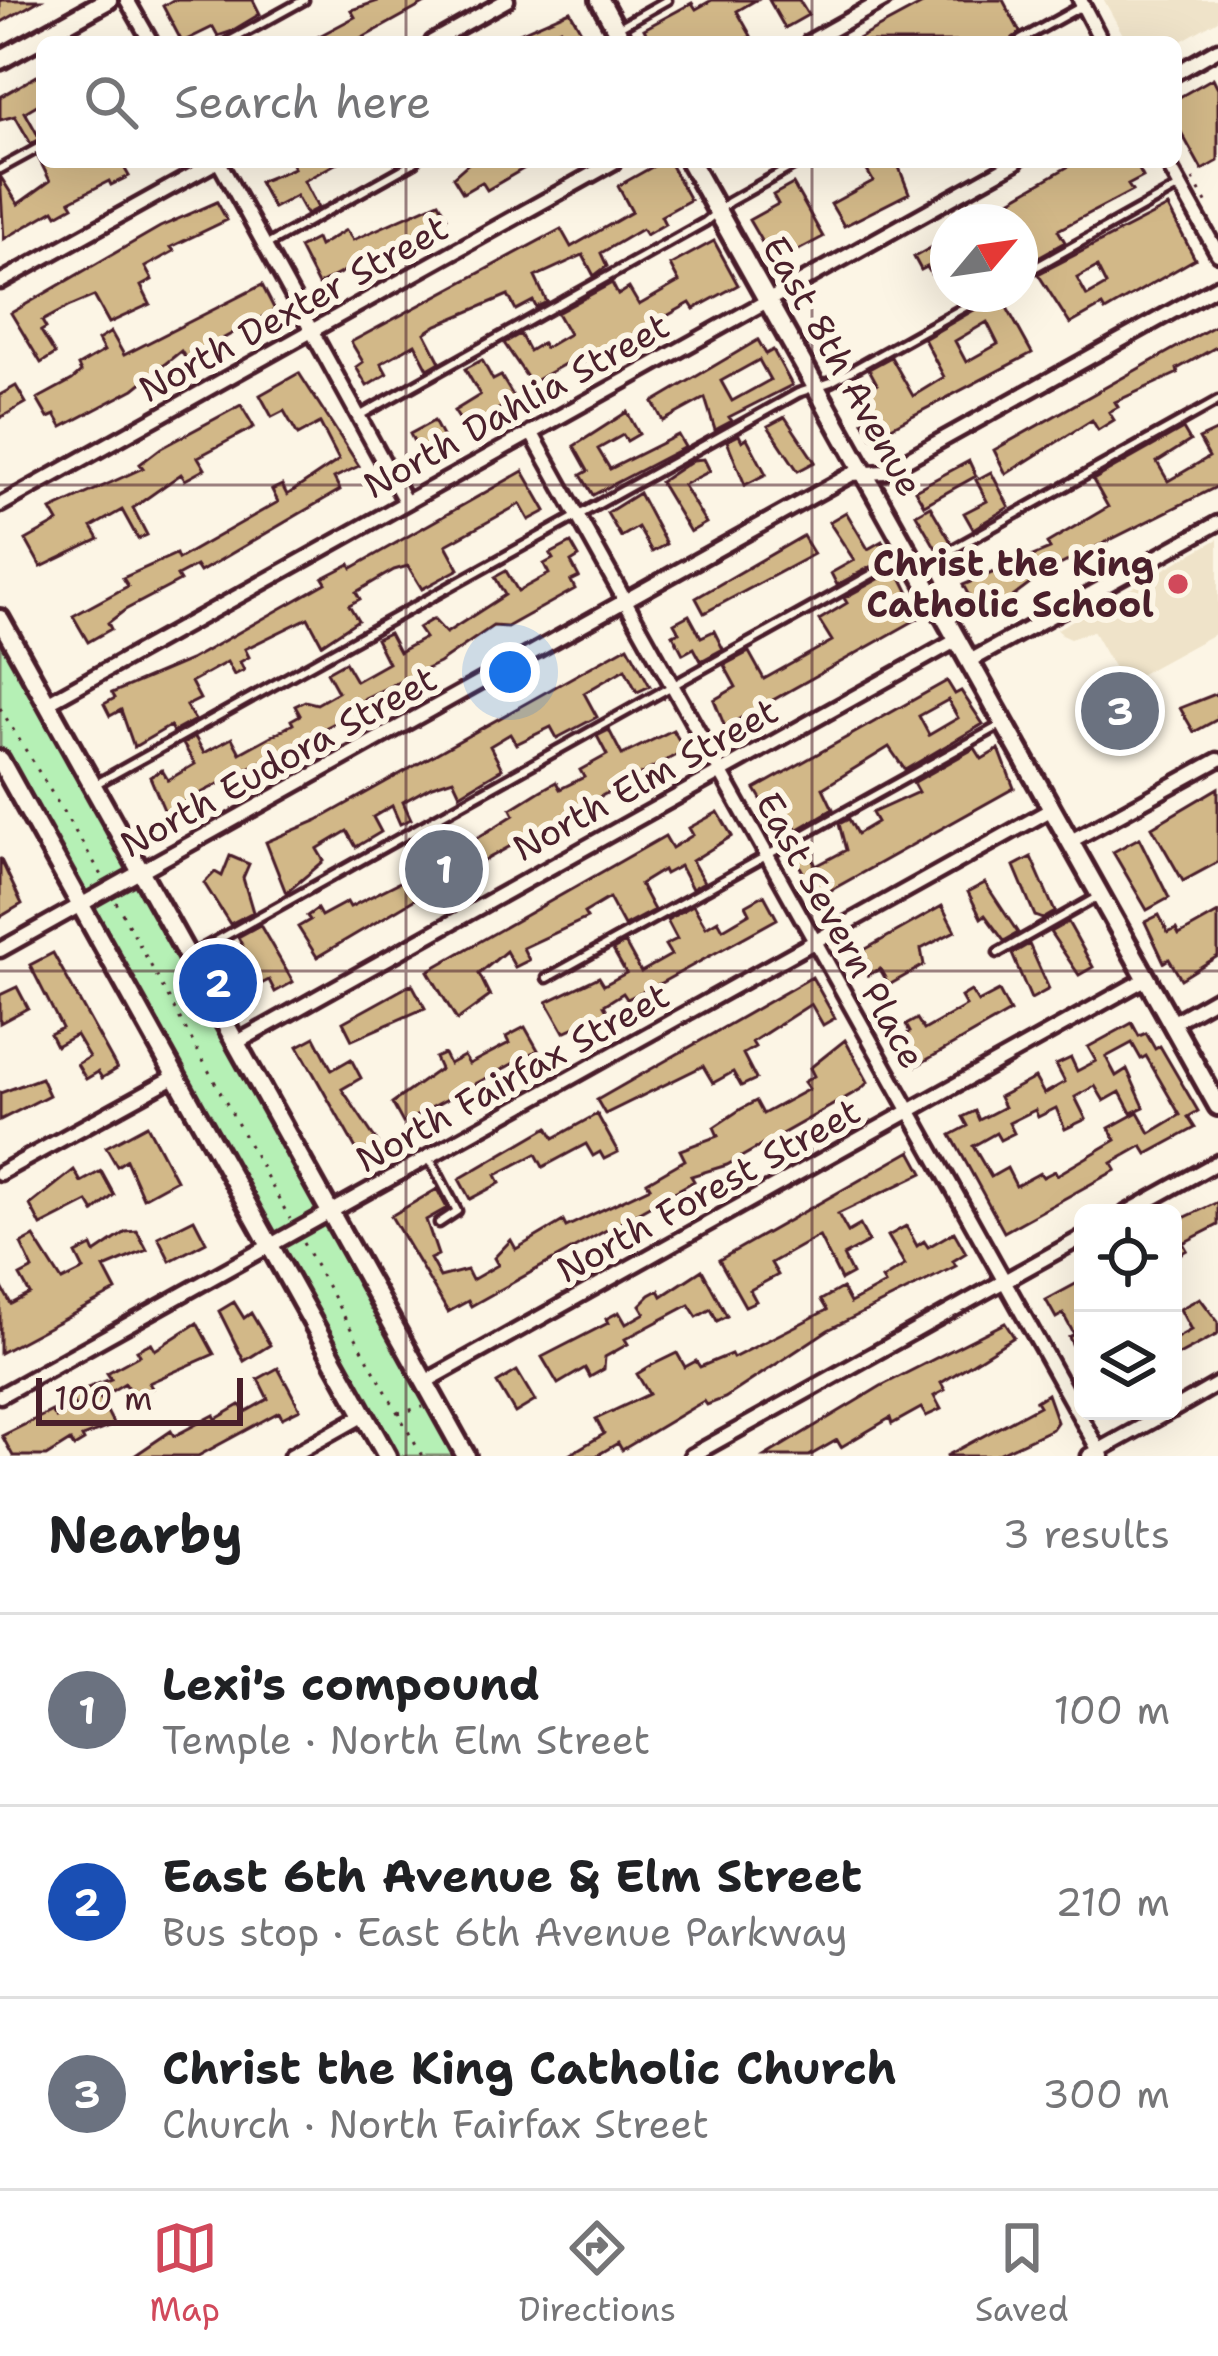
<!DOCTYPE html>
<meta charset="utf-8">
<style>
:root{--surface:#fff;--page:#f6f6f6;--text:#202124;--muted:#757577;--line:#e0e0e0;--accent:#d1495b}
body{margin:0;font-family:"Shantell Sans",sans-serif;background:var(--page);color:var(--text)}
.controls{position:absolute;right:36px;bottom:36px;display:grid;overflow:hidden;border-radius:18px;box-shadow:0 12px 48px #0002}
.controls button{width:108px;height:108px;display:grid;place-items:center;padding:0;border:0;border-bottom:3px solid var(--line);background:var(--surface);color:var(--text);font:60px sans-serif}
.compass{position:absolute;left:930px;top:204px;width:108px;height:108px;border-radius:50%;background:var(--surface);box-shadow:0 12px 48px #0002;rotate:61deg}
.scale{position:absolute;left:36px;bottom:30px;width:207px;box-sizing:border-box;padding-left:12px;border:6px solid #4a1f2b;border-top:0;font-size:33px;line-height:42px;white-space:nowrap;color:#4a1f2b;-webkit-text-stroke:9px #fcf5e5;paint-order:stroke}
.you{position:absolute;left:510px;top:672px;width:42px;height:42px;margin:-30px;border:9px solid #fff;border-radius:50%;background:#1a73e8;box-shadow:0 0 0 18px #1a73e833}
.badge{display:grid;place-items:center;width:78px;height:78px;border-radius:50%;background:var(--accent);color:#fff;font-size:39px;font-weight:700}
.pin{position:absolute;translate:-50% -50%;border:6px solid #fff;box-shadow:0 3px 12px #0006}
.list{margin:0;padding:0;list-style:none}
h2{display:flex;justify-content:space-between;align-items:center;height:156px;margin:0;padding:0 48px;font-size:51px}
h2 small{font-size:39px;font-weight:400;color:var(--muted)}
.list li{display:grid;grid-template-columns:78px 1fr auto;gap:36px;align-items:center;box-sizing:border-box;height:192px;padding:0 48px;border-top:3px solid var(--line)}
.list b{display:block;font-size:45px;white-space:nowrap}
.list p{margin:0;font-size:39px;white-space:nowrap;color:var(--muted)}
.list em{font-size:39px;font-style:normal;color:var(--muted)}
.icon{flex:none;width:66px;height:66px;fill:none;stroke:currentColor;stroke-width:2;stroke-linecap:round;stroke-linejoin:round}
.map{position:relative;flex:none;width:1218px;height:1456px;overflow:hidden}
.search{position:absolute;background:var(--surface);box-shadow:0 12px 48px #0002;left:36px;right:36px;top:36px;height:132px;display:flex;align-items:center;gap:30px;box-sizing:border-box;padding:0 42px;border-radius:18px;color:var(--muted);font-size:45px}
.sheet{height:732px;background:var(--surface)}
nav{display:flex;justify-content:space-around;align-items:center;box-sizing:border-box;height:168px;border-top:3px solid var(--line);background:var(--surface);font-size:33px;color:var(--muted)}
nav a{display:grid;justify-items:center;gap:6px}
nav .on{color:var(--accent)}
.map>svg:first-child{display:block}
</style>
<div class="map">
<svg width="1218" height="1456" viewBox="0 0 1218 1456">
<rect width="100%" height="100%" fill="#fcf5e5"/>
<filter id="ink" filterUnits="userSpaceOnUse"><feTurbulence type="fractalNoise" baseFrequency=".00833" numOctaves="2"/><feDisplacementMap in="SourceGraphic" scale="24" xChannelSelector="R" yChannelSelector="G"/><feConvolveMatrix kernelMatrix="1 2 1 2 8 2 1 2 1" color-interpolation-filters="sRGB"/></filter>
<g filter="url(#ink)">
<path fill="#efe3c9" d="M1104 0H1218V20L1176 44 1127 42Z
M1218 539V632L1123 684 1093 631 1070 639 1061 635 1057 629Z"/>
<path fill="#b5f0b5" stroke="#808870" stroke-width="3" d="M0 640 455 1456H396L0 746Z"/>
<path fill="#d2b888" stroke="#4a1f2b" stroke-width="3" fill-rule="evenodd" d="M0 0H40L0 23Z
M173 0H253L260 14 230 32 218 36 213 27 182 42 163 6Z
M381 0H431L355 42H308L355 17 351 10Z
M712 0H756L737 11 751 36 740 42H651L644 29 692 3 696 9Z
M769 0H799L808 15 785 28Z
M930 0H1003L1020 32 1010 42H852Z
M570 11 585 38 577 42H568L560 29 536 42H519L515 35Z
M42 73V102L25 112 40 139 31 144 15 116 0 120V97Z
M1213 78 1218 88V161L1202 170 1176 123V99Z
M42 155V162H121L129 176 111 185 109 181 70 201 73 206 57 215 54 210 4 239 0 176 18 204 50 181 38 157Z
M291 162H339L304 181 318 208 306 214 296 196 273 208 259 182 294 168Z
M470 162H535L487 190 482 182 463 193 453 177Z
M661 162H669L690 200 661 216 665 224 646 235 642 229 601 253 607 266 594 276 583 255 535 277 547 302 536 307 533 301 516 310 508 295 437 325 425 333 440 362 428 369 415 344 381 363 387 374 367 386 356 367 363 362 351 342 561 229 571 247 632 212 618 186Z
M862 162H897L909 193 844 226 831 204 873 181Z
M1076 162H1135L1143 177 1128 185 1132 191 1058 230 1065 242 1024 265 1020 222H972Z
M793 184 823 237 774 263 749 220 778 204 773 195Z
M217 202 227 220 171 247 174 251 145 267 152 280 141 286 150 304 109 323 94 296 70 306 42 321 46 328 41 331 55 354 41 363 11 313 160 227Z
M439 202 447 217 318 285 299 248 316 239 319 246 346 230 353 240Z
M1168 207 1195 259 1105 311 1102 306 1070 324 1038 274ZM1097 267 1106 285 1087 296 1077 278Z
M714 241 738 285 694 309 690 303 583 363 579 356 531 383 504 343 520 334 529 351 542 343 545 348 569 334 557 313 612 283 618 295 629 288 639 305 679 282 670 265Z
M948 246V264L931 274 927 267 921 270 914 257 932 247 935 253Z
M262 285 275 310 186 359 181 351 134 389 62 427 55 415 48 418 37 399 72 380 81 372 78 366 104 351 98 340 111 332 124 355Z
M1000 295 1032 353 872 437 863 421 870 417 857 395 877 384 869 369 891 357 913 396 944 377 924 339ZM987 322 998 344 966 362 955 341Z
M1218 324V346L1177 369 1178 373 1115 402 1118 407 1109 412 1114 420 1098 430 1092 420 1006 474 994 450Z
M758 340 766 354 773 350 792 385 729 417 732 421 715 430 705 398 663 421 653 402ZM759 360 770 380 732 401 721 381Z
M482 360 493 380 501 376 515 399 466 429 454 411 480 395 465 369Z
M299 373 359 466 334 478 340 490 200 572 196 566 177 576 180 581 125 610 108 623 111 629 88 642 73 616 128 586 123 578 176 554 178 559 278 502 272 490 282 485 287 495 339 460 320 423 298 435 284 411 272 417 260 395Z
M16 386 26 403 0 418V395Z
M241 405 254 427 198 457 205 469 185 480 181 474 133 508 147 535 138 539 122 510 92 527 99 539 41 567 26 540 58 522 51 510 143 468 140 464 161 448Z
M627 412 639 434 627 441 623 435 598 449 610 469 678 435 685 447 593 495 581 475 588 471 574 446Z
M785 417 815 462 798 471 768 426Z
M434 421 443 438 418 450 410 434Z
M1183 429 1190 441 1157 462 1168 481 1209 457 1199 439 1218 430V486L1046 572 1002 605 999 600 978 612 963 585 1050 549 1047 543 1108 507 1093 480Z
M739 435 742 441 747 438 766 474 745 485 727 441Z
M704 459 710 471 683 485 706 523 690 532 660 482 693 460Z
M969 461 976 476 924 505 915 490Z
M523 471 546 511 529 520 520 504 446 545 459 569 422 589 408 566 394 570 356 592 360 599 349 605 358 620 322 644 308 618 245 649 249 657 240 662 244 670 234 675 227 662 191 682 200 699 186 706 195 720 173 732 170 726 134 747 121 710 110 716 104 704 115 698 112 693 190 660 326 583 323 578 350 564 352 568Z
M991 472 1009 507 973 529 964 513 987 501 976 480Z
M639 493 666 544 652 552 638 527 621 537 607 513Z
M930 506 951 542 937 550 916 514Z
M846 512 868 549 882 541 890 556 837 585 831 573 854 560 829 522Z
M803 536 814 554 704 613 696 598Z
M571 543 579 557 571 562 579 577 571 581 575 589 507 627 493 626 439 663 365 698 346 717 165 812 150 777 162 770 168 780 195 764 183 744 195 737 204 753 232 738 240 753 293 724 291 720 300 715 295 706 305 701 317 704 338 692 327 672 345 662 356 681 388 663 376 639 389 633 399 652 425 638 418 628 433 619 446 633 505 595 495 577 506 571 518 591 549 574 544 564 553 559 550 554Z
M897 569 921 617 725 727 714 700 736 687 724 665 749 652 764 679 832 641 819 620 847 603 844 598Z
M689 615 701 637 714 631 723 649 701 661 694 648 683 654 673 635 679 632 674 623Z
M628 646 650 686 637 692 625 669 584 693 597 717 557 738 551 727 516 744 510 734 490 746 502 769 460 794 453 779 432 786 403 802 411 819 400 824 392 806 373 817 381 832 356 847 347 831 317 849 324 861 286 893 266 842 318 820Z
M947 681 955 694 961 691 983 724 905 770 889 747 823 788 833 809 797 830 791 819 778 827 755 789ZM948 700 958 718 929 735 919 716Z
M1218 693V719L1194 732 1180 708Z
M609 730 622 755 673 730 685 750 431 890 421 869 436 861 421 835 435 827 440 835 458 824 469 843 514 815 511 809 540 791 556 782 560 789 584 777 580 770 607 755 597 736Z
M975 748 982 759 999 749 1014 788 817 898 797 861 810 854 816 866 846 850 839 824 849 819 857 834 877 822 872 813 918 792 913 783Z
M1218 788V862L1183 881 1152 827Z
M718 812 732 836 692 861 704 882 692 889 680 866 665 874 663 870 640 884 654 910 624 926 609 898 584 913 587 918 523 948 529 960 515 967 506 951 479 974 490 996 457 1020 428 971 665 836 672 848 693 835 689 828Z
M1139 838 1169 898 1147 910 1113 852Z
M230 856 249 864 243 878 253 912 230 924 204 883 215 872 222 876Z
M1031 857 1055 912 1043 919 1035 916 1014 866Z
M0 858 22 904 0 917Z
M406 879 417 898 317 957 298 927 310 920 307 916 317 909 321 916 347 902 350 907Z
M985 883 1018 933 1004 941 985 915 981 918 968 892Z
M764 895 777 919 659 984 627 999 623 993 604 1005 608 1012 564 1032 547 1002 599 977 604 985 626 973 613 950 625 943 641 972 671 955 665 945 677 939 667 920 693 905 706 927 718 920 723 929 750 913 746 905Z
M942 906 955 931 921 949 924 965 889 985 880 969 868 975 857 954Z
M1218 913V956L1181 979 1169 959 1164 962 1145 922 1159 915 1168 933 1176 929 1179 935Z
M1068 922 1093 967 1079 975 1050 932Z
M260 925 293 982 275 992 269 980 261 984 238 937Z
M1029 944 1049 989 1031 999 1012 954Z
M53 953 117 1069 102 1078 98 1072 86 1079 77 1064 89 1057 76 1035 56 1046 50 1034 62 1028 30 965Z
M812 977 835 1018 823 1025 811 1004 752 1042 755 1047 743 1054 756 1079 741 1086 733 1072 713 1083 703 1066 605 1114 597 1100Z
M412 984 425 1008 352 1040 343 1022Z
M17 987 28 1008 0 1023V995Z
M971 991 978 1002 999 991 1010 1012 916 1066 900 1038 910 1032 906 1025 917 1019 924 1030 966 1006 961 997Z
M1132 1023 1139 1036 1146 1033 1155 1049 1160 1046 1198 1111 1188 1117 1195 1128 1147 1154 1142 1146 1112 1163 1116 1170 1004 1232 951 1135 968 1126 963 1117 975 1111 979 1120 1004 1107 999 1097 1035 1078 1044 1094 1065 1082 1056 1065 1071 1058 1077 1071 1096 1061 1088 1047ZM1132 1043 1141 1059 1146 1056 1180 1115 1150 1133 1138 1112 1109 1128 1116 1140 1057 1175 1055 1171 1043 1177 1040 1173 1016 1186 1007 1168 991 1177 973 1146 996 1133 1000 1140 1014 1133 1009 1123 1035 1110 1038 1117 1056 1108 1065 1129 1086 1119 1075 1097 1095 1086 1104 1101 1120 1092 1131 1113 1144 1107 1127 1069 1116 1076 1106 1057Z
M525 1027 538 1050 403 1123 392 1103 440 1069 435 1058 444 1054 449 1064 464 1056 469 1064 509 1043 506 1037Z
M315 1037 332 1070 351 1059 361 1078 342 1089 378 1143 359 1154 298 1046Z
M845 1040 868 1082 861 1089 727 1165 691 1176 694 1181 471 1306 468 1301 448 1312 391 1216 437 1189 447 1208 426 1220 438 1255 430 1259 440 1277 467 1270 472 1280 498 1265 494 1258 511 1240 516 1249 563 1221 566 1227 650 1187 647 1182 685 1160 680 1150 718 1136 714 1127 741 1109 756 1101 763 1114 809 1089 804 1082 814 1076 810 1068Z
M41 1078 49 1095 0 1120V1093Z
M597 1114 618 1152 604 1159 600 1152 593 1156 586 1144 543 1167 536 1154 496 1175 500 1183 470 1199 459 1179 548 1127 554 1138Z
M147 1125 176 1180 143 1198 126 1160 117 1166 106 1147Z
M911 1151 923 1173 838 1214 848 1232 860 1225 869 1242 843 1256 852 1274 841 1280 819 1236 771 1263 778 1275 750 1290 756 1301 745 1306 719 1260Z
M74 1170 81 1182 101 1171 114 1195 94 1212 88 1202 41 1226 30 1205Z
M1218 1202V1225L1183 1243 1187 1250 1173 1258V1223Z
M194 1219 206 1242 170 1261 158 1237Z
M906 1226 917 1246 924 1241 928 1247 954 1232 966 1253 953 1261 956 1266 828 1330 725 1398 707 1405 704 1401 622 1450 618 1443 596 1456H567L604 1434 596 1419 649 1394 637 1374 650 1366 677 1353 685 1367 696 1361 700 1367 731 1354 733 1358 827 1310 821 1300 842 1288 850 1303 885 1284 882 1279 905 1265 888 1236Z
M137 1231 147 1250 104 1268 116 1291 0 1353V1284L11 1304 30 1294 20 1276 33 1269 21 1244 34 1237 62 1281 84 1270 76 1254 92 1246 95 1253 126 1232Z
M702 1270 727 1316 717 1321 711 1309 697 1317 689 1305 625 1339 628 1344 605 1357 604 1369 590 1377 585 1368 558 1384 542 1357 608 1323 606 1319 619 1312 626 1324 645 1313 640 1305 650 1295 659 1290 662 1296Z
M1083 1280V1349L1074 1348 1069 1337 1074 1334 1063 1314 1056 1318 1046 1300Z
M1200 1298 1218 1322V1334L1173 1358V1340L1191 1330 1180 1309Z
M234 1302 244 1318 251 1313 270 1345 244 1361 219 1311Z
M197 1323 214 1354 149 1383 152 1388 134 1399 125 1383 100 1398 114 1425 82 1437 84 1441 74 1447 70 1441 46 1456H13L2 1436 52 1411 56 1418 75 1407 69 1395 111 1379 107 1373 140 1355 137 1350 151 1343 155 1350Z
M1005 1323 1014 1337 941 1383 945 1390 934 1396 941 1409 926 1416 921 1408 892 1424 890 1418 841 1447 837 1440 809 1456H765L881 1386Z
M278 1368 300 1409 282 1418 279 1412 198 1456H134L171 1431 174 1436 214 1415 216 1419 240 1405 245 1412 268 1399 258 1379Z
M517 1371 535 1401 515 1413 497 1383Z
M1047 1394 1057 1422 1052 1429 994 1456H946L1039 1406 1036 1401Z"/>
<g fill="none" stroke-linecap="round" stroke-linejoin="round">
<defs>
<path id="lane" d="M619 27 667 0
M228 42 304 0
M1017 42 1082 6
M0 169 42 146
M265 246 415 162
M1020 276 1179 187
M359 416 705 222 729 202 800 162
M921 567 1218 401
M96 784 798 393 831 382 988 294
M998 953 1097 897
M191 955 908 554
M547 978 1001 725
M429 1157 457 1211 439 1223"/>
<path id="street" d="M127 0 151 42
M1080 0 1102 42
M432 42 507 0
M809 42 884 0
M1176 73 1218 49
M219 162 405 501
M1167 162 1218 254
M0 282 216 162
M531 432 1102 1456
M0 505 614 162
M970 661 1218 523
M47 703 1016 162
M1071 841 1218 760
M0 950 852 474 884 472 1218 286
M1172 1023 1218 997
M236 1043 957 640
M0 1173 176 1076
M1126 1213 1218 1162
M425 1382 1147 978
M0 1396 1052 809
M1173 1410 1218 1384
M291 1456 364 1415
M691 1456 1083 1237
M1089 1456 1170 1411"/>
<path id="secondary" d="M600 0 623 42
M0 60 108 0
M690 162 1218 1106
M0 619 466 1456
M0 760 387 1456"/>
</defs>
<use href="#lane" stroke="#4a1f2b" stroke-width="15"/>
<use href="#street" stroke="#4a1f2b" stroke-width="21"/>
<use href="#secondary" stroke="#4a1f2b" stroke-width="26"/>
<path stroke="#4a1f2b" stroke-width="3" stroke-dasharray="3 9" stroke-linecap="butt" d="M1193 179 1209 208
M0 708 103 877
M116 902 290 1219
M303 1243 422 1456
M398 1413 423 1407"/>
<use href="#lane" stroke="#fcf5e5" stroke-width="6"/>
<use href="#street" stroke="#fcf5e5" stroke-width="12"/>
<use href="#secondary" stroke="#fcf5e5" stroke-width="16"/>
</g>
</g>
<path fill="none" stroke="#4a1f2b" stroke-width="3" stroke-opacity="0.55" d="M406 0V42M812 0V42M406 162V1456M812 162V1456M0 485H1218M0 971H1218"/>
<circle fill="#d1495b" stroke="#fcf5e5" stroke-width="4.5" cx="1178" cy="584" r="12"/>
<g text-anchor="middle" stroke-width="12" stroke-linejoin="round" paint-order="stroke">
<g font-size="36" fill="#4a1f2b" stroke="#fcf5e5">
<text transform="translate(293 308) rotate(-29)" y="13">North Dexter Street</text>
<text transform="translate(843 366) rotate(61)" y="13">East 8th Avenue</text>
<text transform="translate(516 405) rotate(-29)" y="13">North Dahlia Street</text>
<text transform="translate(278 761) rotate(-29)" y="13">North Eudora Street</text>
<text transform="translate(645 779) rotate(-29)" y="13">North Elm Street</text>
<text transform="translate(841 930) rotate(61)" y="13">East Severn Place</text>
<text transform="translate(512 1077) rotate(-29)" y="13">North Fairfax Street</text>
<text transform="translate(708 1190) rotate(-29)" y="13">North Forest Street</text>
</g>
<g font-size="36" font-weight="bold" fill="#4a1f2b" stroke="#fcf5e5" text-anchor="end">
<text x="1154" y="576">Christ the King<tspan x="1154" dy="41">Catholic School</tspan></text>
</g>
</g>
</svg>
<div class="controls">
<button><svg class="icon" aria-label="locate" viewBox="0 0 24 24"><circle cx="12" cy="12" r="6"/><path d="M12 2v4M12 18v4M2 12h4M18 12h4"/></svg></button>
<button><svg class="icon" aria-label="layers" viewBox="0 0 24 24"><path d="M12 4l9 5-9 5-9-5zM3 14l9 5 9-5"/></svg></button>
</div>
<svg class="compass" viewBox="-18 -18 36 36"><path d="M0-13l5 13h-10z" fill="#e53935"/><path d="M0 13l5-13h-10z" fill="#757577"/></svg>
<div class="scale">100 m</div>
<div class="you"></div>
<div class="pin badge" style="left:444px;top:869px;background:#6b7280">1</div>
<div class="pin badge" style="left:218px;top:983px;background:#1a4fb4">2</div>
<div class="pin badge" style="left:1120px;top:711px;background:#6b7280">3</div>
<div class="search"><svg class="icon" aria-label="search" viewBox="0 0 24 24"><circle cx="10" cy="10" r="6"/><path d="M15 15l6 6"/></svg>Search here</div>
</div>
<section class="sheet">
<h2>Nearby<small>3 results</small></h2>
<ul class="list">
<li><span class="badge" style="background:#6b7280">1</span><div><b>Lexi's compound</b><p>Temple · North Elm Street</p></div><em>100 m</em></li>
<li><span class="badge" style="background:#1a4fb4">2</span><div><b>East 6th Avenue &amp; Elm Street</b><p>Bus stop · East 6th Avenue Parkway</p></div><em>210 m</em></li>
<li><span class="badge" style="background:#6b7280">3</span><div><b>Christ the King Catholic Church</b><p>Church · North Fairfax Street</p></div><em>300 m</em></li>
</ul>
</section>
<nav>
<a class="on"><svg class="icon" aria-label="map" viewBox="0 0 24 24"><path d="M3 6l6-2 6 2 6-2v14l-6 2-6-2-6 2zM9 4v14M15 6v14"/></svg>Map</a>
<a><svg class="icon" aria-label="directions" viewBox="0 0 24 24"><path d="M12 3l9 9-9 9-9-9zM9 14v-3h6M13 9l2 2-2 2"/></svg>Directions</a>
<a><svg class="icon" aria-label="saved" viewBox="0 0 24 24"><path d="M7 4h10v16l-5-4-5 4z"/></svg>Saved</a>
</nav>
